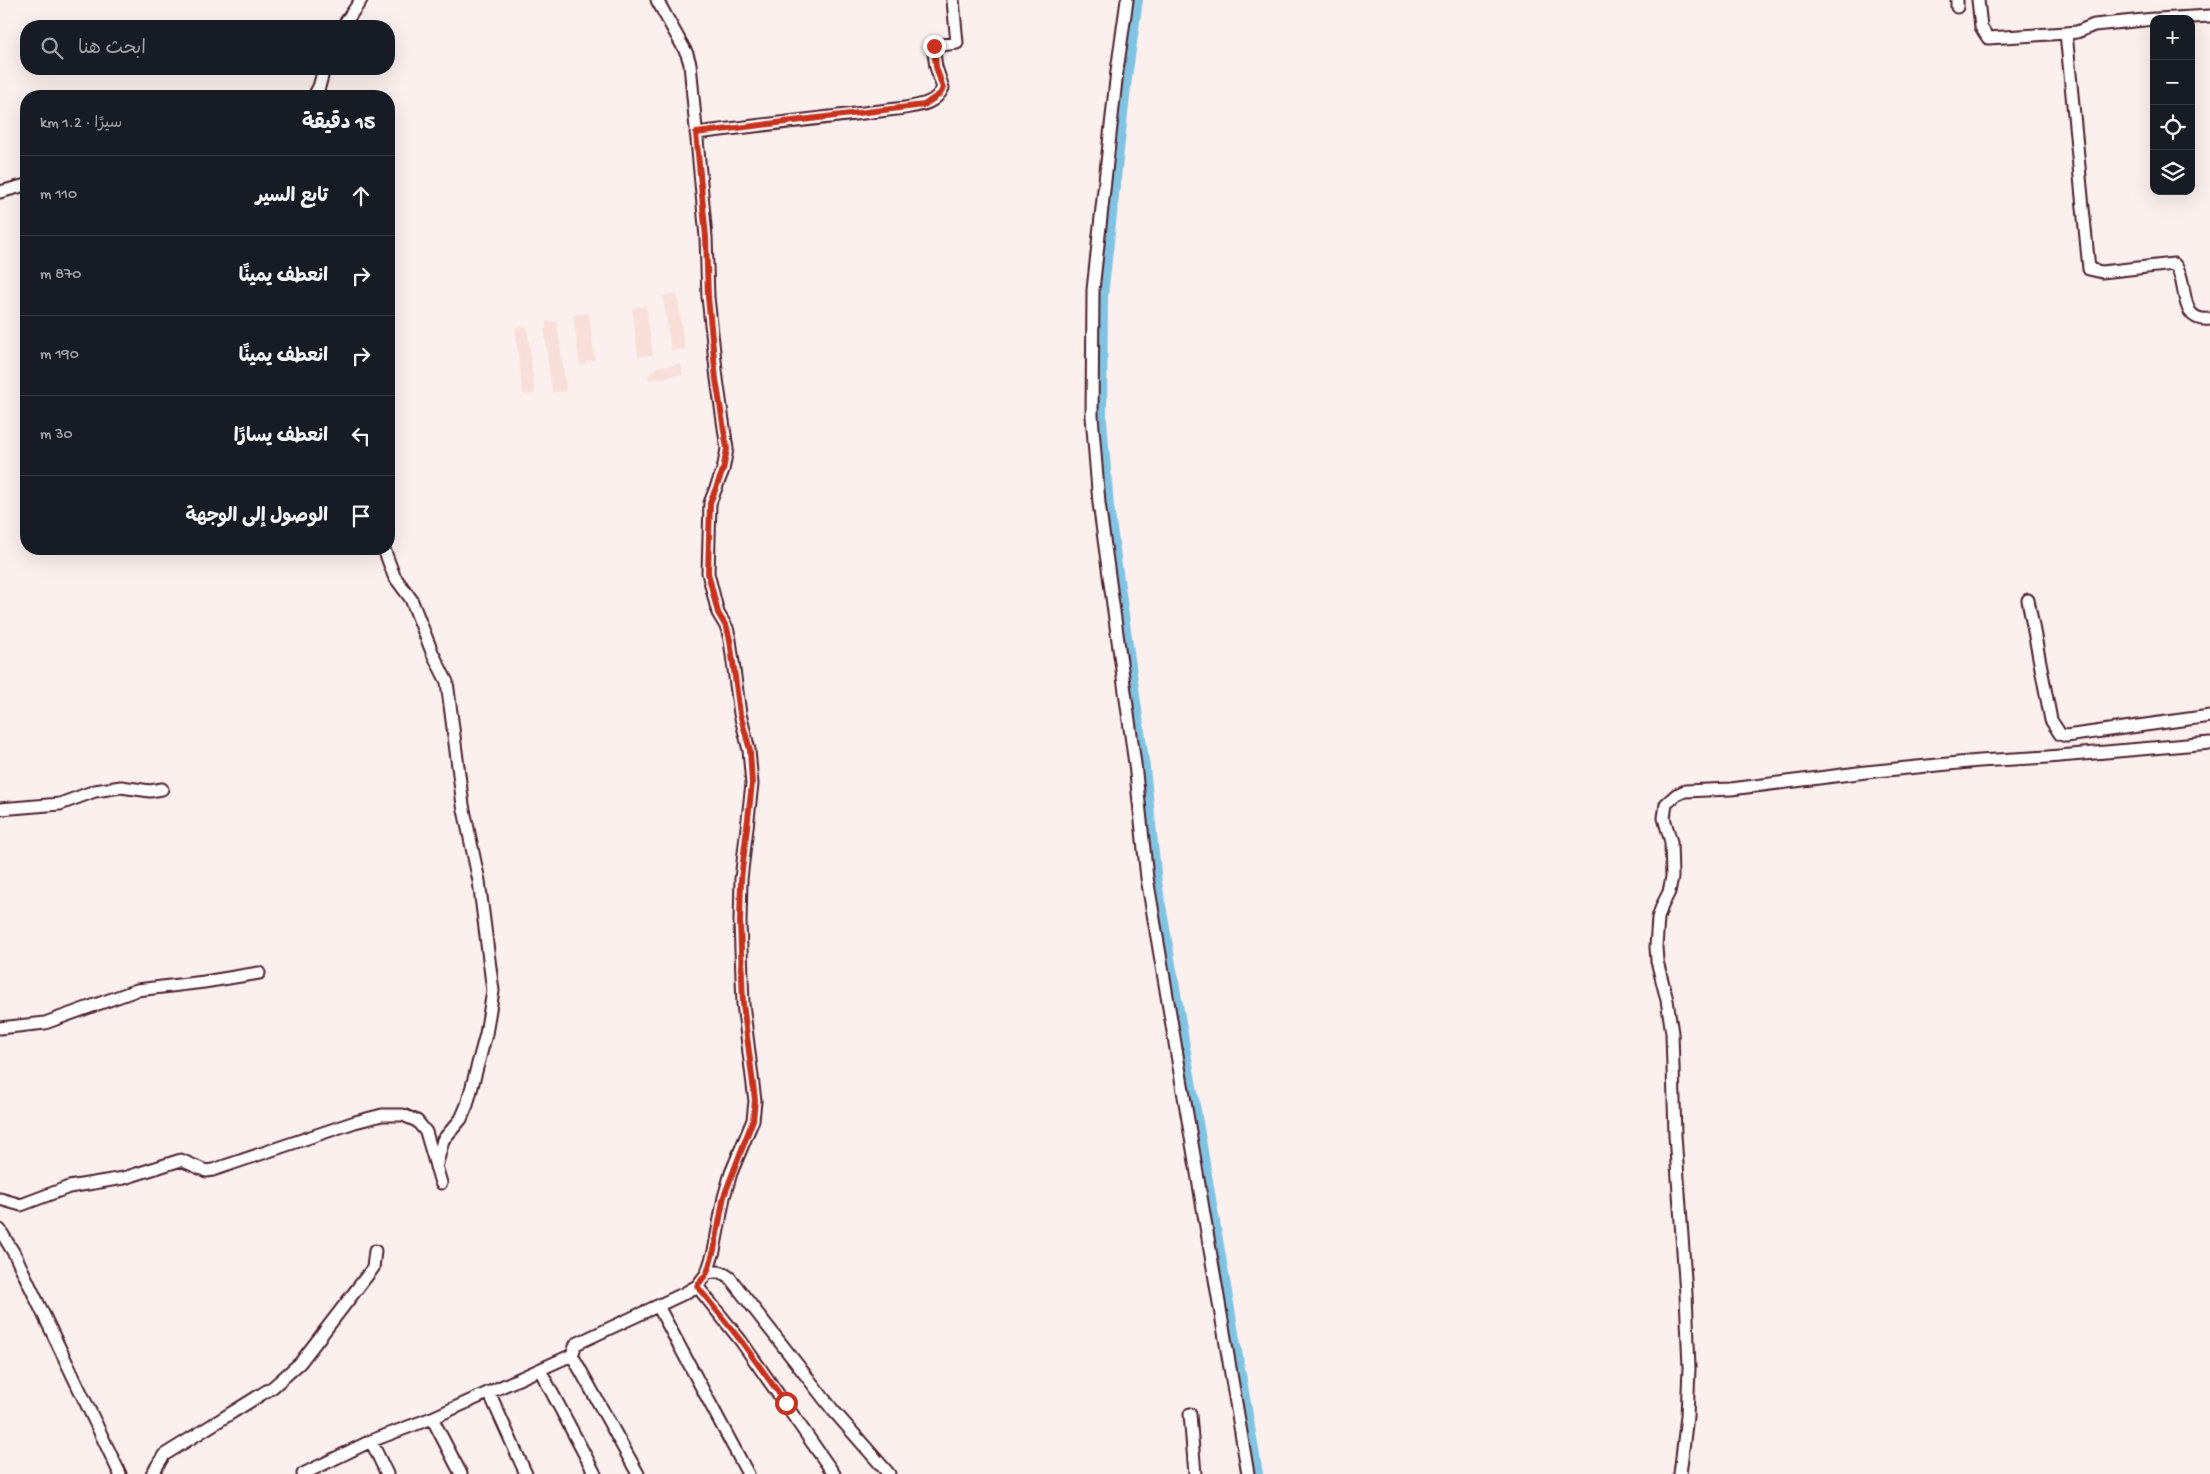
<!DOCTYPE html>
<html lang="ar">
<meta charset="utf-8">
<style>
:root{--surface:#171b24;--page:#20242c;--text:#f1f3f6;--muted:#9ea1a6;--line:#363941}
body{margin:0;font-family:"Gochi Hand","Playpen Sans Arabic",sans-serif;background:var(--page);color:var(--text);direction:rtl}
.controls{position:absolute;right:15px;top:15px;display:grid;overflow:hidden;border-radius:10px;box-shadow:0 5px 20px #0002}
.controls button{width:45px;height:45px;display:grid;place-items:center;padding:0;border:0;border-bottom:1px solid var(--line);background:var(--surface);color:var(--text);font:25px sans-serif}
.stop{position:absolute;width:15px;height:15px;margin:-11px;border:4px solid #c8321e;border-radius:50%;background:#fff}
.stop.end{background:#c8321e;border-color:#fff;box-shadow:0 1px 5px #0008}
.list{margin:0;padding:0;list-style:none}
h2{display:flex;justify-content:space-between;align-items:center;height:65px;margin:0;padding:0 20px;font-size:21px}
h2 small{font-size:16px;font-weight:400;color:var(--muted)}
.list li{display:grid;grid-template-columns:32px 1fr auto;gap:15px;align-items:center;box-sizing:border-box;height:80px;padding:0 20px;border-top:1px solid var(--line)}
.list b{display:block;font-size:19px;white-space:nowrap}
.list em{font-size:16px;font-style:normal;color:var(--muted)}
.icon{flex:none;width:28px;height:28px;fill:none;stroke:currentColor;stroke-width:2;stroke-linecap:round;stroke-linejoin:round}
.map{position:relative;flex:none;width:2210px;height:1474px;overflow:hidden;direction:ltr}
.search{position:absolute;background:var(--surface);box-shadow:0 5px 20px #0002;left:20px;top:20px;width:375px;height:55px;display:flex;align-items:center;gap:12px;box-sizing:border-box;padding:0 18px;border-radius:20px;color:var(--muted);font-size:19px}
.panel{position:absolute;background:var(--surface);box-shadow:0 5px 20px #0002;left:20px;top:90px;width:375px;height:465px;border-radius:20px;direction:rtl}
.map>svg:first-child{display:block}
</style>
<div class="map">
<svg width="2210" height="1474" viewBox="0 0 2210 1474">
<rect width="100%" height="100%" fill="#fcf0ee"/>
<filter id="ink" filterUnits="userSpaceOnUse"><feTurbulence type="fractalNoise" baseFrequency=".02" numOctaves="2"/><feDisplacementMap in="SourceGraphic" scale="10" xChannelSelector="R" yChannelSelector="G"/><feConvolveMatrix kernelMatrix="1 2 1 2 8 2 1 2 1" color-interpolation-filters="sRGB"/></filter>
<g filter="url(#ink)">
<path fill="#f8dfda" d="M677 294 685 349 671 351 663 296Z
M646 306 653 355 638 357 632 308Z
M589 313 595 360 586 361V364L580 365 573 315Z
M557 321 566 391 552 393 544 329H546V322Z
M527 326 535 394 523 395 515 328Z
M681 364 683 375 649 380 648 375 651 374V371L656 370 655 367Z"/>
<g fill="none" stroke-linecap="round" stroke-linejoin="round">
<path stroke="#81c3e2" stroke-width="10" d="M1138 0 1127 78 1103 296 1102 421 1109 507 1145 768 1157 882 1258 1474"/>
<defs>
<path id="street" d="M657 0 687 54 690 64 706 237 708 297 717 379 727 449 723 470 710 503 708 573 718 613 727 628 730 640 740 714 749 750 752 784 741 879 740 922 743 1004 755 1101 753 1120 731 1173 724 1197 714 1251 707 1273
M1127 0 1117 71 1093 290 1092 416 1099 503 1135 764 1147 878 1248 1474
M1957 0V7
M1978 0 1981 27 1988 38 2066 33 2077 32 2094 25 2154 19
M2157 19 2210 16
M343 26 361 0
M2066 33 2089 269 2102 272 2174 264C2190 280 2176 323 2210 319
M314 96 319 87 324 69
M696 133 905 108C921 105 935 104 943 88L936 67 933 46 957 43 953 0
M0 192 26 185
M384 549 394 576 411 599 432 652 447 682 463 805 479 881 493 991 486 1034 467 1105 461 1119 443 1140 436 1167
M2028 600 2051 720 2060 734 2066 736 2210 716
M0 809 60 804 95 791 121 787 150 791 162 789
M0 1028 45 1023 137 990 204 982 259 973
M0 1199 21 1205 69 1187 124 1178 181 1160 206 1171 213 1170 355 1122 382 1115H403L417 1121 426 1132 441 1183
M0 1230 15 1255 120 1474
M697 1286 741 1341 834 1474
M658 1306 748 1474
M572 1355 638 1474
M540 1370 595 1474
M489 1392 526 1474
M1190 1414 1195 1474
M432 1418 461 1474
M371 1441 387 1474
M152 1474 164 1455 273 1387 300 1363 373 1268 375 1251
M303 1474 371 1441 432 1418 572 1355 576 1344 683 1294 697 1286 707 1273C717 1271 722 1271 730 1278L832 1409 889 1474
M1680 1474 1687 1416 1689 1368 1686 1294 1675 1135 1672 1033 1667 1000 1657 961 1656 947 1658 918 1662 906 1669 892 1672 877 1671 842 1664 818 1666 804 1676 795 1685 791 1731 789 1866 772 1979 761 2048 757 2210 743"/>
</defs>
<use href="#street" stroke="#4a1f2b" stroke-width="15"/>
<use href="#street" stroke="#fff" stroke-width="11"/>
</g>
</g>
<g fill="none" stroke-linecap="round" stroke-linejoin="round" filter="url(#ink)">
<path stroke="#c8321e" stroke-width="6" d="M786 1403 741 1341 697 1286 707 1273 714 1250 724 1196 753 1120 755 1100 743 1004 740 922 741 879 752 784 750 750 740 714 730 640 727 628 718 613 708 573 710 503 723 470 727 449 716 379 708 297 706 237 696 133 924 105 940 94 943 88 936 67 934 46"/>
</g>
</svg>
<div class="controls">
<button>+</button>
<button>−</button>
<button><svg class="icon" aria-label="locate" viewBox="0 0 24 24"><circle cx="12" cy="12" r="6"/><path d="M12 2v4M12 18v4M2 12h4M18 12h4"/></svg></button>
<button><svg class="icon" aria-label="layers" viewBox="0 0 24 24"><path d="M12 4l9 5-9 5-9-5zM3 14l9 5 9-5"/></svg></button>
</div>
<div class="stop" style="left:786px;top:1403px"></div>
<div class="stop end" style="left:934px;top:46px"></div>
<div class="search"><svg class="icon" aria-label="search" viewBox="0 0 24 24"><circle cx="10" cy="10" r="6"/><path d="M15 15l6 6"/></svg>ابحث هنا</div>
<section class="panel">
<h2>15 دقيقة<small>سيرًا · 1.2 km</small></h2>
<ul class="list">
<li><svg class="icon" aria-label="ahead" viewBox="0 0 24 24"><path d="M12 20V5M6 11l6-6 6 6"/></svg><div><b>تابع السير</b></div><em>110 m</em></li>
<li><svg class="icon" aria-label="right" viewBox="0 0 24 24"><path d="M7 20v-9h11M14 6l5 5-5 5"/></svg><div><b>انعطف يمينًا</b></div><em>870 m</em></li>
<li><svg class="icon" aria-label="right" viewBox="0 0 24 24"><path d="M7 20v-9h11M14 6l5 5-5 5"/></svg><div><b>انعطف يمينًا</b></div><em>190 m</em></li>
<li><svg class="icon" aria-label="left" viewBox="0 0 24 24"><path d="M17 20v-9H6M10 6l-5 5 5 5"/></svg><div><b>انعطف يسارًا</b></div><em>30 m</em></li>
<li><svg class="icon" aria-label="arrive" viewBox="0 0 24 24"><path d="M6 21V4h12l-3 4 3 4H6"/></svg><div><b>الوصول إلى الوجهة</b></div></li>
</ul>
</section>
</div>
